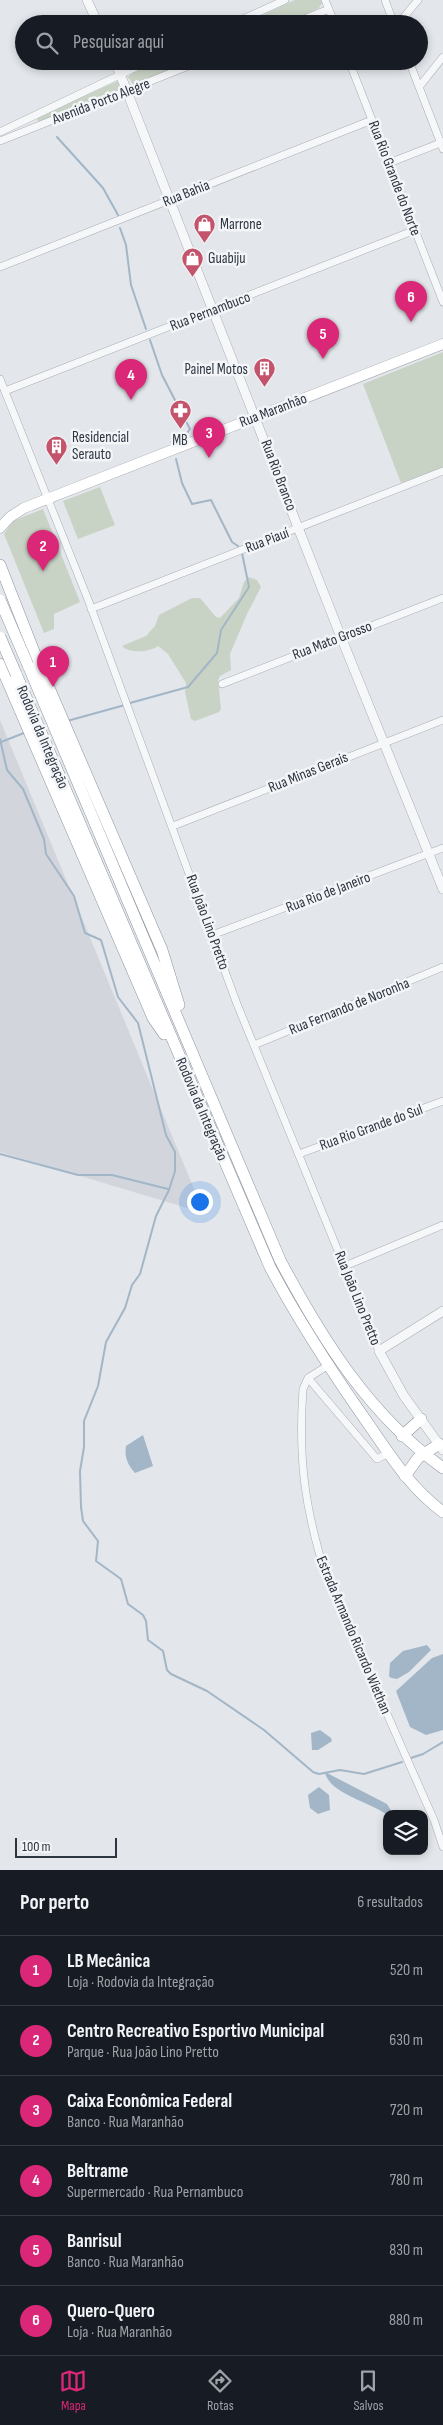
<!DOCTYPE html>
<html lang="pt">
<meta charset="utf-8">
<style>
:root{--surface:#171b24;--page:#20242c;--text:#f1f3f6;--muted:#9ea1a6;--line:#363941;--accent:#db2777}
body{margin:0;font-family:"Sofia Sans Condensed",sans-serif;background:var(--page);color:var(--text)}
.controls{position:absolute;right:15px;bottom:15px;display:grid;overflow:hidden;border-radius:10px;box-shadow:0 2px 8px #0003}
.controls button{width:45px;height:45px;display:grid;place-items:center;padding:0;border:0;border-bottom:1px solid var(--line);background:var(--surface);color:var(--text);font:25px sans-serif}
.scale{position:absolute;left:15px;bottom:12px;width:102px;box-sizing:border-box;padding-left:5px;border:2px solid #2d3541;border-top:0;font-size:14px;line-height:18px;white-space:nowrap;color:#2d3541;-webkit-text-stroke:4px #f3f5f8;paint-order:stroke}
.you{position:absolute;left:199px;top:1201px;width:18px;height:18px;margin:-12px;border:4px solid #fff;border-radius:50%;background:#1a73e8;box-shadow:0 0 0 8px #1a73e833}
.badge{display:grid;place-items:center;width:32px;height:32px;border-radius:50%;background:var(--accent);color:#fff;font-size:16px;font-weight:700}
.pin{position:absolute;translate:-50% -41px;filter:drop-shadow(0 1px 2px #0008)}
.pin::after{content:'';position:absolute;top:26px;width:18px;height:15px;background:inherit;clip-path:polygon(0 0,100% 0,50% 100%)}
.list{margin:0;padding:0;list-style:none}
h2{display:flex;justify-content:space-between;align-items:center;height:65px;margin:0;padding:0 20px;font-size:21px}
h2 small{font-size:16px;font-weight:400;color:var(--muted)}
.list li{display:grid;grid-template-columns:32px 1fr auto;gap:15px;align-items:center;box-sizing:border-box;height:70px;padding:0 20px;border-top:1px solid var(--line)}
.list b{display:block;font-size:19px;white-space:nowrap}
.list p{margin:0;font-size:16px;white-space:nowrap;color:var(--muted)}
.list em{font-size:16px;font-style:normal;color:var(--muted)}
.icon{flex:none;width:28px;height:28px;fill:none;stroke:currentColor;stroke-width:2;stroke-linecap:round;stroke-linejoin:round}
.map{position:relative;flex:none;width:443px;height:1870px;overflow:hidden}
.search{position:absolute;background:var(--surface);box-shadow:0 2px 8px #0003;left:15px;right:15px;top:15px;height:55px;display:flex;align-items:center;gap:12px;box-sizing:border-box;padding:0 18px;border-radius:28px;color:var(--muted);font-size:19px}
.sheet{height:485px;background:var(--surface)}
nav{display:flex;justify-content:space-around;align-items:center;box-sizing:border-box;height:70px;border-top:1px solid var(--line);background:var(--surface);font-size:14px;color:var(--muted)}
nav a{display:grid;justify-items:center;gap:2px}
nav .on{color:var(--accent)}
.map>svg:first-child{display:block}
</style>
<div class="map">
<svg width="443" height="1870" viewBox="0 0 443 1870">
<rect width="100%" height="100%" fill="#e3e6ea"/>
<path fill="#d2d6dc" d="M0 720 204 1213 0 1152Z"/>
<path fill="#c9d3c5" d="M295 0H321L322 3 319 8 284 24H244Z
M156 61H193L148 80 133 84 128 77 136 70Z
M118 81 121 86 117 90 39 122 37 120 39 116Z
M443 352V467L401 483 363 384Z
M100 487 115 525 78 539 63 501Z
M43 509 80 602 54 614V629L44 633 4 534 13 521Z
M249 577 257 580 261 587 247 614 230 654 231 670 220 676 218 680 221 709 219 712 195 721 191 719 185 692 186 683 168 654 158 646C150 652 129 654 122 646L146 636 155 626 159 615 192 598H200L216 617 220 618 239 598 244 582Z"/>
<path fill="#a2b6c7" d="M143 1435 153 1466 135 1473C128 1465 124 1457 126 1446Z
M427 1645 431 1650 409 1672 397 1679 391 1678 389 1676 390 1663 403 1651Z
M443 1654V1730L426 1735 410 1727 396 1691 432 1658Z
M320 1730 331 1738 332 1741 318 1750H312L311 1733Z
M325 1772 387 1804 393 1814 387 1815C371 1802 329 1794 325 1772Z
M319 1787 329 1795 330 1810 318 1814 310 1808 308 1795Z"/>
<g fill="none" stroke-linecap="round" stroke-linejoin="round">
<path stroke="#a2b6c7" stroke-width="2" d="M57 137 103 188 118 215
M120 228 126 245 131 285 146 329
M150 340 162 375 190 429 185 436 171 442
M176 459 182 483 192 504 211 500 232 542 238 546
M130 703 188 687 217 653 221 630 249 587 242 553
M67 721 125 705
M0 739 7 770 23 789 44 839 46 854 74 896 85 933 101 940 118 997 138 1023 166 1135 175 1152V1171L169 1190 156 1216 140 1274 132 1285 125 1308 106 1342 98 1386 84 1421V1447L80 1471 81 1507 83 1521 98 1541 96 1561 121 1579 128 1604 143 1615 146 1621 148 1640 163 1651 167 1670 171 1674 207 1691 264 1730 313 1772 319 1774 340 1770 364 1774 402 1762
M1 742 24 733
M0 1154 78 1175H112L168 1189
M411 1758 423 1754 443 1742"/>
<defs>
<path id="minor" d="M325 0 335 24
M385 0 394 24
M232 24 285 0
M292 24 329 9
M398 24 418 0
M349 61 443 302
M409 61 443 149
M419 87 443 57
M0 132 149 61
M0 141 201 61
M389 163 443 142
M0 267 372 120
M0 379 89 602 237 1004 379 1351
M5 391 415 230
M91 609 443 471
M222 684 443 598
M173 826 443 720
M212 935 443 848
M254 1045 443 967
M299 1154 443 1101
M345 1266 443 1225
M327 1366 308 1378 303 1389C298 1460 305 1509 326 1576L434 1820 443 1847
M308 1378 377 1459 389 1453"/>
<path id="tertiary" d="M87 0 98 24
M115 61 341 637 443 889
M443 1311 379 1351 404 1396 443 1450"/>
<path id="secondary" d="M0 528 10 517 24 508 443 344"/>
<path id="trunk" d="M0 565 40 667 162 950 179 1005
M0 664 153 1018 164 1034
M28 665 280 1260C322 1339 369 1415 443 1468
M16 674 270 1267C299 1322 332 1372 367 1422 390 1455 410 1488 443 1512
M402 1436 421 1419
M405 1476 418 1458 439 1444"/>
</defs>
<use href="#minor" stroke="#a9adb4" stroke-width="8"/>
<use href="#tertiary" stroke="#a9adb4" stroke-width="10"/>
<use href="#secondary" stroke="#a9adb4" stroke-width="11"/>
<use href="#trunk" stroke="#8c959f" stroke-width="12"/>
<use href="#minor" stroke="#f6f7f9" stroke-width="7"/>
<use href="#tertiary" stroke="#f6f7f9" stroke-width="9"/>
<use href="#secondary" stroke="#fff" stroke-width="10"/>
<use href="#trunk" stroke="#fff" stroke-width="11"/>
<defs>
<path id="trunk-bridge" d="M0 600 28 665
M0 637 16 674"/>
</defs>
<use href="#trunk-bridge" stroke="#8c959f" stroke-width="12" stroke-linecap="butt"/>
<use href="#trunk-bridge" stroke="#fff" stroke-width="11"/>
</g>
<defs>
<symbol id="shop-pin" viewBox="-11 -11 22 30"><path d="M0 17L-7.5 6A9.5 9.5 0 1 1 7.5 6Z" fill="#c3546b" stroke="#f3f5f8"/><path d="M-5-2.5h2.3a2.7 3.5 0 0 1 5.4 0H5L5.5 6h-11ZM-1.5-2.5h3a1.5 2.3 0 0 0-3 0Z" fill="#fff"/></symbol>
<symbol id="building-pin" viewBox="-11 -11 22 30"><path d="M0 17L-7.5 6A9.5 9.5 0 1 1 7.5 6Z" fill="#c3546b" stroke="#f3f5f8"/><path d="M-4-6H4V6H1V3H-1V6H-4ZM-2.5-4.3h1.7v1.8h-1.7ZM.8-4.3h1.7v1.8H.8ZM-2.5-1h1.7V.8h-1.7ZM.8-1h1.7V.8H.8Z" fill="#fff"/></symbol>
<symbol id="pharmacy-pin" viewBox="-11 -11 22 30"><path d="M0 17L-7.5 6A9.5 9.5 0 1 1 7.5 6Z" fill="#c3546b" stroke="#f3f5f8"/><path d="M-2-6h4v4h4v4h-4v4h-4v-4h-4v-4h4Z" fill="#fff"/></symbol>
</defs>
<g fill-rule="evenodd">
<use href="#shop-pin" x="192" y="212" width="25" height="34"/>
<use href="#shop-pin" x="180" y="246" width="25" height="34"/>
<use href="#building-pin" x="252" y="356" width="25" height="34"/>
<use href="#pharmacy-pin" x="168" y="398" width="25" height="34"/>
<use href="#building-pin" x="44" y="434" width="25" height="34"/>
</g>
<g text-anchor="middle" stroke-width="5" stroke-linejoin="round" paint-order="stroke">
<g font-size="15" fill="#2d3541" stroke="#f3f5f8">
<text transform="translate(101 101) rotate(-21)" y="5">Avenida Porto Alegre</text>
<text transform="translate(395 178) rotate(69)" y="5">Rua Rio Grande do Norte</text>
<text transform="translate(186 193) rotate(-22)" y="5">Rua Bahia</text>
<text transform="translate(210 311) rotate(-21)" y="5">Rua Pernambuco</text>
<text transform="translate(273 410) rotate(-21)" y="5">Rua Maranhão</text>
<text transform="translate(279 475) rotate(69)" y="5">Rua Rio Branco</text>
<text transform="translate(267 540) rotate(-21)" y="5">Rua Piauí</text>
<text transform="translate(332 640) rotate(-21)" y="5">Rua Mato Grosso</text>
<text transform="translate(43 737) rotate(67)" y="5">Rodovia da Integração</text>
<text transform="translate(308 772) rotate(-22)" y="5">Rua Minas Gerais</text>
<text transform="translate(328 892) rotate(-21)" y="5">Rua Rio de Janeiro</text>
<text transform="translate(208 922) rotate(70)" y="5">Rua João Lino Pretto</text>
<text transform="translate(349 1006) rotate(-22)" y="5">Rua Fernando de Noronha</text>
<text transform="translate(202 1109) rotate(67)" y="5">Rodovia da Integração</text>
<text transform="translate(371 1127) rotate(-20)" y="5">Rua Rio Grande do Sul</text>
<text transform="translate(358 1298) rotate(68)" y="5">Rua João Lino Pretto</text>
<text transform="translate(354 1635) rotate(67)" y="5">Estrada Armando Ricardo Wiethan</text>
</g>
<g font-size="15" fill="#2d3541" stroke="#f3f5f8" text-anchor="start">
<text x="220" y="229">Marrone</text>
<text x="208" y="263">Guabiju</text>
<text x="248" y="374" text-anchor="end">Painel Motos</text>
<text x="72" y="442">Residencial<tspan x="72" dy="17">Serauto</tspan></text>
<text x="180" y="445" text-anchor="middle">MB</text>
</g>
</g>
</svg>
<div class="controls">
<button><svg class="icon" aria-label="layers" viewBox="0 0 24 24"><path d="M12 4l9 5-9 5-9-5zM3 14l9 5 9-5"/></svg></button>
</div>
<div class="scale">100 m</div>
<div class="you"></div>
<div class="pin badge" style="left:53px;top:687px">1</div>
<div class="pin badge" style="left:43px;top:571px">2</div>
<div class="pin badge" style="left:209px;top:458px">3</div>
<div class="pin badge" style="left:131px;top:400px">4</div>
<div class="pin badge" style="left:323px;top:359px">5</div>
<div class="pin badge" style="left:411px;top:322px">6</div>
<div class="search"><svg class="icon" aria-label="search" viewBox="0 0 24 24"><circle cx="10" cy="10" r="6"/><path d="M15 15l6 6"/></svg>Pesquisar aqui</div>
</div>
<section class="sheet">
<h2>Por perto<small>6 resultados</small></h2>
<ul class="list">
<li><span class="badge">1</span><div><b>LB Mecânica</b><p>Loja · Rodovia da Integração</p></div><em>520 m</em></li>
<li><span class="badge">2</span><div><b>Centro Recreativo Esportivo Municipal</b><p>Parque · Rua João Lino Pretto</p></div><em>630 m</em></li>
<li><span class="badge">3</span><div><b>Caixa Econômica Federal</b><p>Banco · Rua Maranhão</p></div><em>720 m</em></li>
<li><span class="badge">4</span><div><b>Beltrame</b><p>Supermercado · Rua Pernambuco</p></div><em>780 m</em></li>
<li><span class="badge">5</span><div><b>Banrisul</b><p>Banco · Rua Maranhão</p></div><em>830 m</em></li>
<li><span class="badge">6</span><div><b>Quero-Quero</b><p>Loja · Rua Maranhão</p></div><em>880 m</em></li>
</ul>
</section>
<nav>
<a class="on"><svg class="icon" aria-label="map" viewBox="0 0 24 24"><path d="M3 6l6-2 6 2 6-2v14l-6 2-6-2-6 2zM9 4v14M15 6v14"/></svg>Mapa</a>
<a><svg class="icon" aria-label="directions" viewBox="0 0 24 24"><path d="M12 3l9 9-9 9-9-9zM9 14v-3h6M13 9l2 2-2 2"/></svg>Rotas</a>
<a><svg class="icon" aria-label="saved" viewBox="0 0 24 24"><path d="M7 4h10v16l-5-4-5 4z"/></svg>Salvos</a>
</nav>
